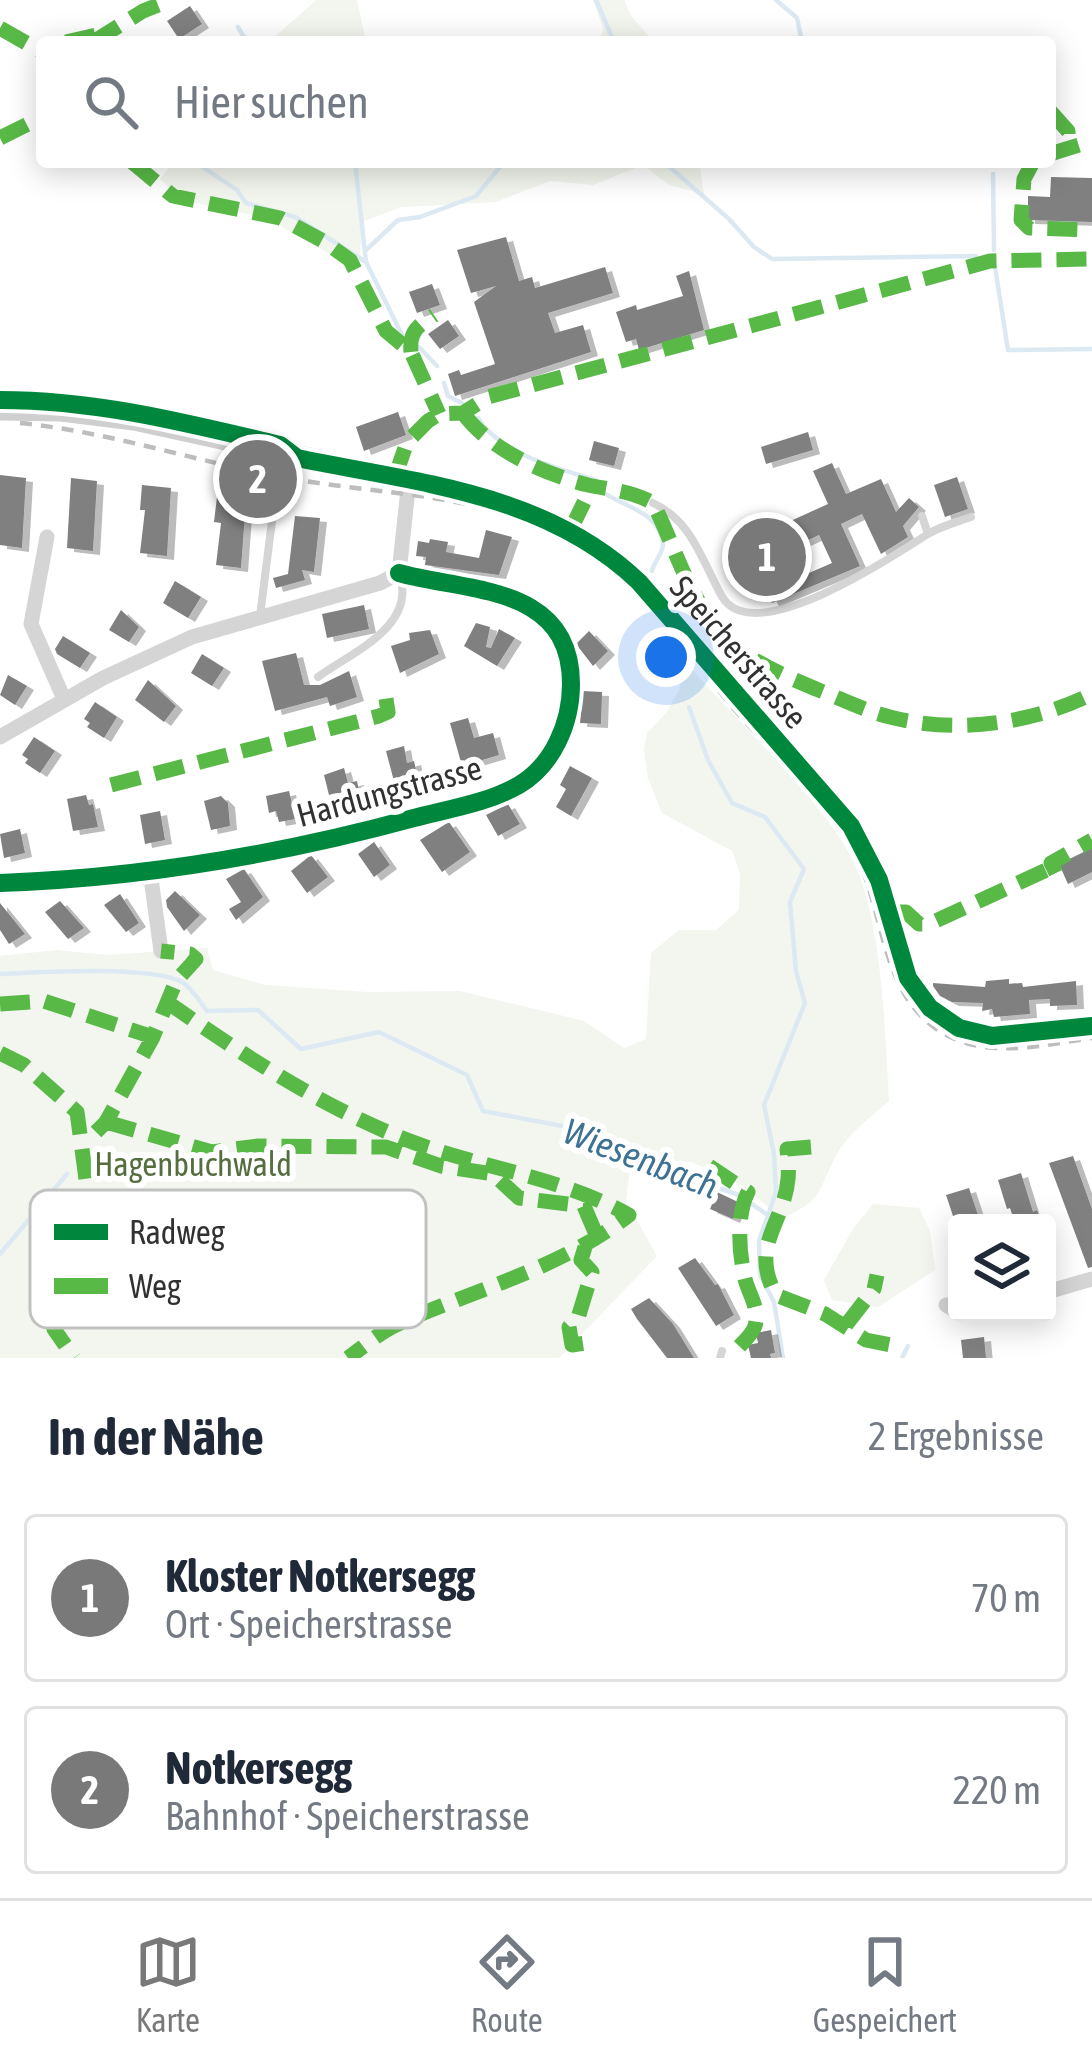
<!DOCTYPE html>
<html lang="de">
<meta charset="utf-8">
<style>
:root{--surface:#fff;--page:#f2f2f3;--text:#1f2937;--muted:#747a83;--line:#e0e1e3;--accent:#797979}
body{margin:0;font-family:"Asap Condensed",sans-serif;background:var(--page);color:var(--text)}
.controls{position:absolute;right:36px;bottom:36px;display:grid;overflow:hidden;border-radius:12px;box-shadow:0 6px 30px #0003}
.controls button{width:108px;height:108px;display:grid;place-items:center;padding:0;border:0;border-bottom:3px solid var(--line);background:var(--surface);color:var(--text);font:60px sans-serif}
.you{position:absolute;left:666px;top:657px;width:42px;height:42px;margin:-30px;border:9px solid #fff;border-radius:50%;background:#1a73e8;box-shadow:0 0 0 18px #1a73e833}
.badge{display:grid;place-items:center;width:78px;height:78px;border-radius:50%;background:var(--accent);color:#fff;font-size:39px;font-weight:700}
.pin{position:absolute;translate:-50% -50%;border:6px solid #fff;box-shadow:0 3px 12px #0006}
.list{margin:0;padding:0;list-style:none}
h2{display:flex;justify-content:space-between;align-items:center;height:156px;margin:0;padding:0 48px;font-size:51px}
h2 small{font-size:39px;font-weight:400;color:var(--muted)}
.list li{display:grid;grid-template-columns:78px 1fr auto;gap:36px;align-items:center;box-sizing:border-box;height:168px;margin:0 24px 24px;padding:0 24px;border:3px solid var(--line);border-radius:12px}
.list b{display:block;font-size:45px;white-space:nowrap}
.list p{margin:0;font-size:39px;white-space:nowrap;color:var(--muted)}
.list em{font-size:39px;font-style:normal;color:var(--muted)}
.icon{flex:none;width:66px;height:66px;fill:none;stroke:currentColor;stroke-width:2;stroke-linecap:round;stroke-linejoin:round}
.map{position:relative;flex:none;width:1092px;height:1358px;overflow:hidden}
.search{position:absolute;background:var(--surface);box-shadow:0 6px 30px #0003;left:36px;right:36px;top:36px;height:132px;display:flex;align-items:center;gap:30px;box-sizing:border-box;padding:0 42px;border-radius:12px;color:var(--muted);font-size:45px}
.sheet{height:540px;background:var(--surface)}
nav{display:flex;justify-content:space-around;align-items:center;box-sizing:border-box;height:168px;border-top:3px solid var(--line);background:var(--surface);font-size:33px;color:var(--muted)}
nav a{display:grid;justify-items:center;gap:6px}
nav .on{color:var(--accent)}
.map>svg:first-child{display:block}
</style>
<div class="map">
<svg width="1092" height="1358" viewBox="0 0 1092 1358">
<defs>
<filter id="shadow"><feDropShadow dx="7" dy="4" stdDeviation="0" flood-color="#0004"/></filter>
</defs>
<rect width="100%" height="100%" fill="#fff"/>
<path fill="#f2f6ee" d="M316 0H357L366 42H269Z
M593 0H624L632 17 654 42H600L603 29Z
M174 162H699L704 194 669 185 643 165 593 185 550 181 496 202 401 207 362 222 359 271 267 218 181 200 160 179Z
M691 668C737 722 836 812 859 874 883 940 885 1031 889 1101 871 1117 847 1134 836 1156 817 1192 824 1200 782 1218L742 1186 692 1162 631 1159 626 1201 657 1256 559 1358H0V956L57 950 108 955 207 948 213 970 265 985 367 992 460 991 584 1021 624 1048 646 1039 651 953 679 930H716L739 910 740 873 732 851 662 813 648 778 644 749 647 733 666 713 679 690 683 671Z
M873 1204 919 1208 930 1231 935 1270 878 1307 832 1300 824 1280 853 1229Z"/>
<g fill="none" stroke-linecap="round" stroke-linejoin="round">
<path stroke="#dce9f2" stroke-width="4.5" d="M596 0 614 42
M776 0 797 18 802 42
M238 27 247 42
M335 38 336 42
M195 162 237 190 246 203 295 217 366 262 403 337
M355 162 366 262
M664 162 729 219 754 247 772 259 976 256
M993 174 994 250
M365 251 398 220 420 217 476 196 504 162
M995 267 1008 350 1092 349
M419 347 437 366
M444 383 448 396 462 403
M478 418C499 453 558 469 596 480
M606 494C625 507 661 513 663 544 663 553 654 562 652 571
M689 707 708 760 732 803 765 817 804 869 790 902 796 971 805 1003 764 1105 774 1154 776 1192 759 1241 760 1275 774 1302 783 1358
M0 974C38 972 152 965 182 982 192 988 200 1002 207 1011L258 1010 301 1049 379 1032 467 1075 483 1111 573 1128 608 1150 739 1195 766 1214
M0 1254 67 1174
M902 1358 908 1346"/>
</g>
<path fill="#808080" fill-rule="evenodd" filter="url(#shadow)" d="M190 6 202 24 179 39 167 21Z
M1051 177 1092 178V222L1028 220V196L1050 197Z
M506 237 519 281 532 277 535 288 605 267 613 293 548 313 555 333 583 325 591 352 455 396 448 374 459 370 461 375 495 364 474 302 496 286 471 293 457 250Z
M689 271 704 330 639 350 636 339 626 342 616 312 636 305 637 310 683 296 676 276Z
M432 284 440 305 417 313 409 292Z
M448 320 459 336 440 349 428 334Z
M398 412 406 435 364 451 356 427Z
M808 432 813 450 766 464 761 447Z
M594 441 619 448 614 466 589 460Z
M832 463 846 494 881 479 896 512 909 498 919 507 903 526 908 537 881 554 862 514 841 524 860 566 772 603 744 542 746 531 755 526 764 533 828 504 813 471ZM819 535 832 563 793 580 780 553Z
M0 475 26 478 22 548 0 545Z
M957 477 968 509 945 517 934 485Z
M71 478 97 481 93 551 67 548Z
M142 485 171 488 167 556 140 553 145 510H140Z
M217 497 246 500 241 568 216 565 221 523 214 522Z
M295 516 320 518 314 572 302 570 305 580 276 588 273 578 288 574Z
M486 530 512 537 499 575 425 565 426 557 416 556 418 541 429 543 430 539 448 542 446 552 479 558Z
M175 581 201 597 188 618 163 603Z
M364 605 369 629 327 638 322 614Z
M121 610 139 627 129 642 109 630Z
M476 623 490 627 486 647 491 648 499 629 515 638 497 666 464 646Z
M430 630 439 654 400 673 391 646 410 640 409 633Z
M589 631 608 651 593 666 576 644Z
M63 636 90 653 80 668 57 654 55 649Z
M296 653 304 685H320L349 671 357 697 330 706 327 697 275 711 262 661Z
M202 654 224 668 212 686 191 673Z
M8 675 27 686 15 705 0 695Z
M148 680 176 706 164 722 135 700Z
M583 691 602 692 601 724 580 723Z
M95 702 117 717 104 738 87 727 90 723 84 719Z
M468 718 474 738 493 733 499 755 462 766 450 723Z
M34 737 55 751 40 773 25 763 28 759 22 755Z
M404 746 407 763 414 761 418 779 395 785 386 751Z
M570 766 592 778 571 816 556 807 566 789 560 785Z
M344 768 348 783 357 781 361 800 338 805 336 793 329 795 324 775Z
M289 791 293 808 299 806 301 818 279 822 276 811 269 813 266 796Z
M86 795 89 805 93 804 98 827 73 831 67 799Z
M221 796 228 803 230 826 211 830 204 801Z
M508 804 520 824 498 836 486 815Z
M160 811 165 840 145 844 140 815Z
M449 822 470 852 442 872 420 840Z
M20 829 25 853 4 858 0 834Z
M374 842 390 865 374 877 358 854Z
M1092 848V872L1068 884 1059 864Z
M311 855 328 877 307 893 291 871Z
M244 869 263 897 236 920 229 909 241 902 226 879Z
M175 891 200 915 184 931 167 907 166 900Z
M120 894 139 923 126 932 104 905Z
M60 901 84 928 68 939 45 912Z
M0 903 25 934 9 944 0 930Z
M1009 979V984L1022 983 1023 987 1076 981 1077 1005 1050 1006V999L1029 1000 1030 1014 994 1017 992 1009 982 1011 983 1003 952 1002 940 996 933 986V983L985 987 986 981Z
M1073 1156 1092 1209V1267L1088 1268 1049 1163Z
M1021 1173 1033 1212 1037 1210 1041 1223H1015L1010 1208 1007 1209 998 1180Z
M969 1188 979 1218 956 1225 946 1195Z
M717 1192 740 1203 733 1219 710 1209Z
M695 1258 715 1285 718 1284 734 1315 716 1326 678 1268Z
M649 1298 673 1324 694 1358H667L637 1319 631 1309Z
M771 1330 775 1353 770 1354 771 1358H751L748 1345 758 1343 756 1333Z
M984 1337 986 1358H963L961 1340Z"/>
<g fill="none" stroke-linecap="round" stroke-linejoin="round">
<path stroke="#d5d5d5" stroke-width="8" d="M653 503C687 519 698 549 714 581 717 587 722 599 728 604 767 640 892 557 928 534 941 526 957 522 971 517
M922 516 928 534
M260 616 274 505
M318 677C352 652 416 627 400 576
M720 1358 722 1351"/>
<path stroke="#d5d5d5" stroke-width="15" d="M47 537 31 624 64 699
M0 737 103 678 192 637 380 583 399 573 409 480
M150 871 161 951
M0 883C141 878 278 855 414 818 448 809 488 803 519 785 553 765 571 723 571 684 571 584 467 592 399 573
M1047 1292 1092 1279
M946 1305 957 1312
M963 1313H976"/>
<path stroke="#cfcfcf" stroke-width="21" d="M0 410 61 411 134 420 475 494C538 511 591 536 639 582L851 826 879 880 908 978 930 1008 959 1028 992 1036 1092 1026"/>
<path stroke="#bdbdbd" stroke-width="4.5" stroke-dasharray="12 9" stroke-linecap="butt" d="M20 423C111 432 197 462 287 478 384 496 491 492 577 546 645 588 689 658 740 716 778 759 823 798 852 848 886 907 877 992 941 1032 987 1060 1042 1045 1092 1038"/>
<path stroke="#58b947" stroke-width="15" stroke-dasharray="30 15" stroke-linecap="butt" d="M0 28 42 52
M66 42 105 33
M93 42 143 11 171 0
M1050 111 1068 131V150
M0 138 42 117
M1050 154 1092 141
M132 162 173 196 280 218 325 242 350 260 386 331 411 352 439 414
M1033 162 1024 179 1021 220 1029 228 1092 230
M411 352C409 331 418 326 434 315
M463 413C490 450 544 474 588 485 611 490 632 491 653 503 675 546 688 598 722 633 749 662 781 674 816 689 842 699 867 712 894 718 959 734 1033 723 1092 694
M395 477 407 442 428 421 439 414 463 413 488 397 990 261 1092 259
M571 529 592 486
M111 785 379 716 388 712 385 692
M1056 873 1051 863 1092 840
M897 912H906L919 924H929L1053 867
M167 1002C239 1052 311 1100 392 1134 469 1167 555 1174 629 1215 559 1270 474 1289 394 1326 378 1334 363 1347 348 1358
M0 1004 44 1001 153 1037
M0 1053 24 1065 77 1112 86 1179 68 1235 43 1288 54 1329 74 1358
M106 1122 212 1152 258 1146 386 1147 441 1166 493 1174 519 1198 584 1206 598 1239
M96 1132 106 1122 153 1037 176 981 196 959 190 954 161 951
M811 1147 787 1149C788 1159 789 1170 788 1179 784 1224 749 1246 776 1295L825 1314 866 1340 896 1346
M709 1166 748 1192C736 1215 739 1254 745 1279 749 1295 760 1308 755 1326 752 1335 743 1342 737 1349L739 1358
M585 1247 581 1260 592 1272 578 1318 569 1327 572 1345 592 1342
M846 1325 874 1289 877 1275"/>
<defs>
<path id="cycleway" d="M0 400C97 400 187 423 280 445L297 458C418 483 546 493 639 582L851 826 879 880 908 978 930 1008 959 1028 992 1036 1092 1026
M0 883C141 878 278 855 414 818 448 809 488 803 519 785 553 765 571 723 571 684 571 584 467 592 399 573"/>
</defs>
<use href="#cycleway" stroke="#fff" stroke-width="26"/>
<use href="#cycleway" stroke="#00873e" stroke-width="18"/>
</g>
<g text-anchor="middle" stroke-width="12" stroke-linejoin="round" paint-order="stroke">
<g font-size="33" fill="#313131" stroke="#fff">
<text transform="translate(739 652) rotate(49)" y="12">Speicherstrasse</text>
<text transform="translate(389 791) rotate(-15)" y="12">Hardungstrasse</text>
</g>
<g font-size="33" fill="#546e3e" stroke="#fff">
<text x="193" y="1176">Hagenbuchwald</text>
</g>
<g font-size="36" font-style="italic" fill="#3e7295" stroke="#fff">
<text transform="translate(641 1158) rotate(21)" y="13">Wiesenbach</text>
</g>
</g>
<rect x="30" y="1190" width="396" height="138" rx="18" fill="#fff" stroke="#c1c1c1" stroke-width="3"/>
<rect x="54" y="1224" width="54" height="16" fill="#00873e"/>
<rect x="54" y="1278" width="54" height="16" fill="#58b947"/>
<g font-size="33" fill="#313131">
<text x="129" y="1244">Radweg</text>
<text x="129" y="1298">Weg</text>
</g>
</svg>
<div class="controls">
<button><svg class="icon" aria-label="layers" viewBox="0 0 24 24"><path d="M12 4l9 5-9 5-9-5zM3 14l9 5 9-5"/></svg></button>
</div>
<div class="you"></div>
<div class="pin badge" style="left:767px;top:557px">1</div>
<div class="pin badge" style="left:258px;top:479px">2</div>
<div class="search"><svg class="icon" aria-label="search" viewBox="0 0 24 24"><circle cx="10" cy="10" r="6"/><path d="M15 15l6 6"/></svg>Hier suchen</div>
</div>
<section class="sheet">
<h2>In der Nähe<small>2 Ergebnisse</small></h2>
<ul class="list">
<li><span class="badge">1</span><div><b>Kloster Notkersegg</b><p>Ort · Speicherstrasse</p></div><em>70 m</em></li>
<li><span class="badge">2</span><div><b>Notkersegg</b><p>Bahnhof · Speicherstrasse</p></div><em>220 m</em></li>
</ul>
</section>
<nav>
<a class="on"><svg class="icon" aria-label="map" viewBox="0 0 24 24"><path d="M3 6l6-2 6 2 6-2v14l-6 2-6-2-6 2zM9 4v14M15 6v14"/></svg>Karte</a>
<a><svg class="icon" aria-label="directions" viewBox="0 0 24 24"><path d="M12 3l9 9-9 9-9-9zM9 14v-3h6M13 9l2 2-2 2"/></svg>Route</a>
<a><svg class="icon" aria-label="saved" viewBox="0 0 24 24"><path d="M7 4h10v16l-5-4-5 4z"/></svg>Gespeichert</a>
</nav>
